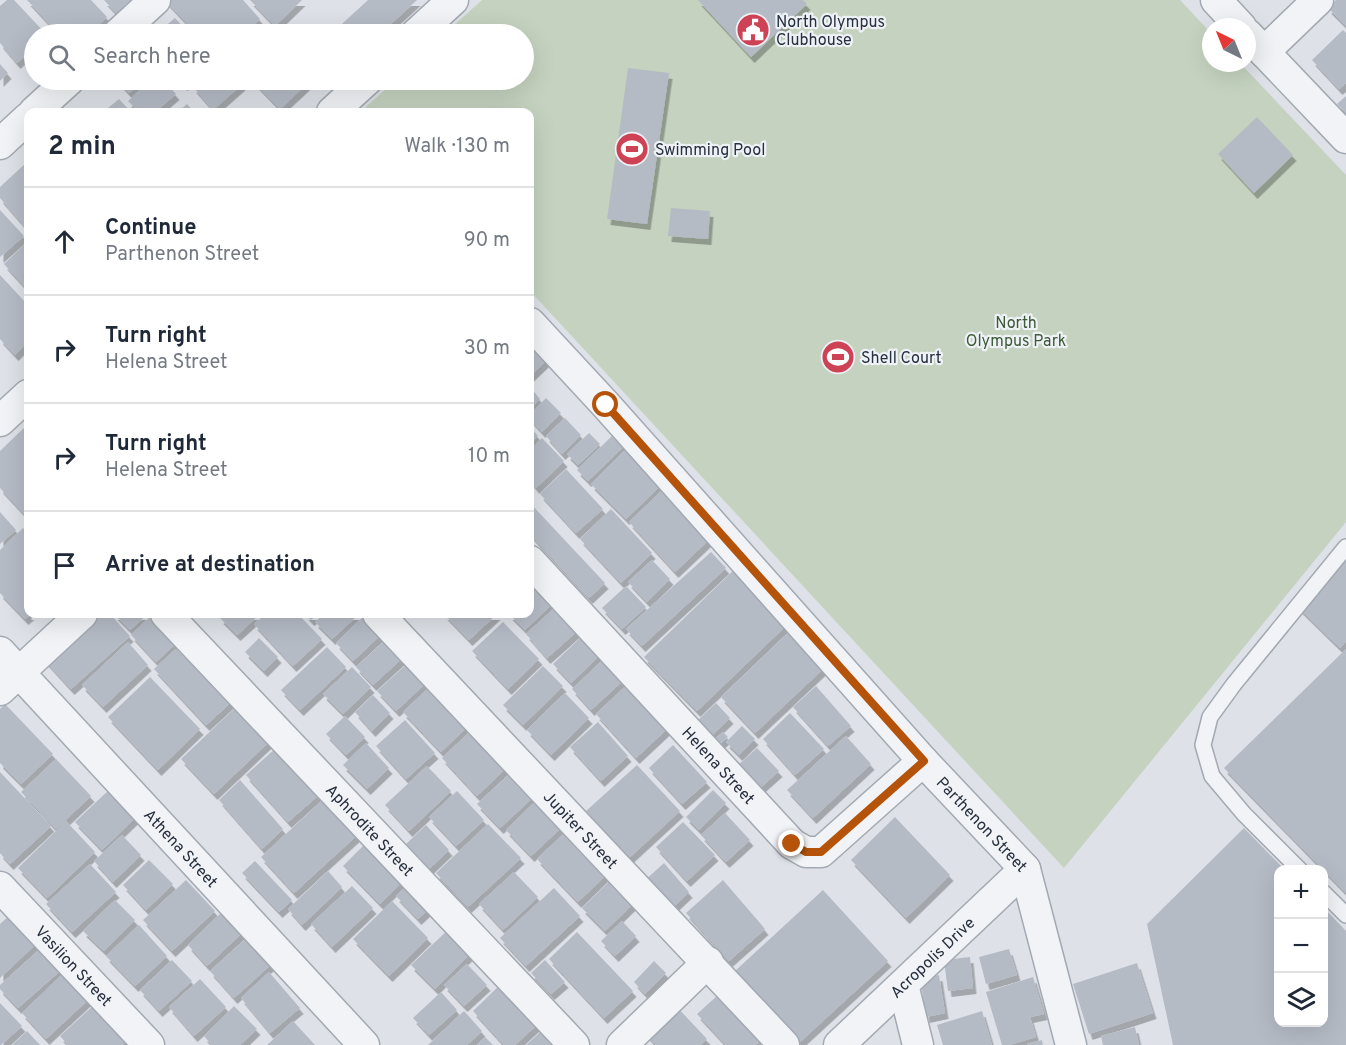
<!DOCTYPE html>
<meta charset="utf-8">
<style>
:root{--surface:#fff;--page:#f6f6f7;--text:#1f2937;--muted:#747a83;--line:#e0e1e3}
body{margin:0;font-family:Overpass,sans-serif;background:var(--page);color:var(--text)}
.controls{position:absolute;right:18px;bottom:18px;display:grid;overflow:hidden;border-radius:12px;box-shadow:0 6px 24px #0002}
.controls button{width:54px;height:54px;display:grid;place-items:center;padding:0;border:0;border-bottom:2px solid var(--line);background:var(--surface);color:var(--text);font:30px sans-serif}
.compass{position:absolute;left:1202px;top:18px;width:54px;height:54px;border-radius:50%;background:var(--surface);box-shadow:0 6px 24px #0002;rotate:317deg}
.stop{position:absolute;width:18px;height:18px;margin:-14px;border:4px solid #b45309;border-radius:50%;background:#fff}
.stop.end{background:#b45309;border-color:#fff;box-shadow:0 2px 6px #0008}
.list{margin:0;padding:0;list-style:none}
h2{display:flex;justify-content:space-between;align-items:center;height:78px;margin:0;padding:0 24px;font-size:26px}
h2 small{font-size:20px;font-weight:400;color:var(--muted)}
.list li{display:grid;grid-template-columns:39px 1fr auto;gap:18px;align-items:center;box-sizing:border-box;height:108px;padding:0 24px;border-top:2px solid var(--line)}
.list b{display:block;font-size:22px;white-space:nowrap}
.list p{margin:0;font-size:20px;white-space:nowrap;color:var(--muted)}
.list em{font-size:20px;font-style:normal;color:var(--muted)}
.icon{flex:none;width:33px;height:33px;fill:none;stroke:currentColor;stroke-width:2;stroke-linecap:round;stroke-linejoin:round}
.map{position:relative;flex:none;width:1346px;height:1045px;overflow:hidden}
.search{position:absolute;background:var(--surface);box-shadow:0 6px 24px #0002;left:24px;top:24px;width:510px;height:66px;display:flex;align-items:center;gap:15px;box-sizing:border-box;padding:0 21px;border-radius:33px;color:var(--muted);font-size:22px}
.panel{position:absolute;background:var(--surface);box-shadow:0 6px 24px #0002;left:24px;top:108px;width:510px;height:510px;border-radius:12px}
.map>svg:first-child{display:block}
</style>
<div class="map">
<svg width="1346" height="1045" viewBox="0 0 1346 1045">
<defs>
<filter id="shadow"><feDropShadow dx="3.5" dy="6" stdDeviation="0" flood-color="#0004"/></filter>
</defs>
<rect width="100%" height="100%" fill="#dee2e8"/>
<path fill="#c4d2bf" d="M482 0H1180L1211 33V63H1240L1346 175V522L1064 868 530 291V112H364L362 110 396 80H524V34H444Z"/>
<path fill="#b5bbc5" filter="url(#shadow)" d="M7 0H14L46 34H34V47L17 63 0 43V6Z
M27 0H91L107 17 88 34H78L67 23 57 32Z
M104 0H131L116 13Z
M165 0H243L260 19 243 34H197Z
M250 0H302L275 26Z
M368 0H417L380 34H331Z
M698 0H803L807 4 751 57Z
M1336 0H1346V26L1328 8Z
M175 18 190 34H156Z
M1343 30 1346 33V83L1339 89 1312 60Z
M0 64 8 73 0 81Z
M628 68 669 73 647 224 607 219Z
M117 80H144L129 93Z
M151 80H163L176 94 155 112H139L128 101Z
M179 80H191L184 85Z
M202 80H247L213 110 193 87Z
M255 80H308L310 81 280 109 253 81Z
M1346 96V113L1337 104Z
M119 99 131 112H103Z
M187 104 194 112H178Z
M1257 117 1293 155 1254 193 1218 154Z
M27 162 28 164V230L0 198V187Z
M671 208 710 211 708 239 668 236Z
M0 210 24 236 0 257Z
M28 241V288L27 289 4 264Z
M0 275 28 305V342L15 355 0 339Z
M530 333 551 356 530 376Z
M530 387 540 399 530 409Z
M546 398 561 413 542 432 530 419V415Z
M565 418 581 435 562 454 546 436Z
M27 425 28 427V518L0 488V451Z
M530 427 538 436 530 444Z
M589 433 600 444 578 465 567 454Z
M613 435 624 446 588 481 577 470Z
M542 438 564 461 536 488 530 481V450Z
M629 446 664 482 626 519 591 484Z
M566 469 603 509 576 533 540 494Z
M670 483 716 533 675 572 629 522Z
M530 503 605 583 589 598 530 534Z
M611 509 652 553 621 583 580 539Z
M0 512 16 530 0 544Z
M23 528 28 534V614H31L25 619 0 593V550Z
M711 552 726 568 642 646 626 629Z
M1346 558V641L1340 648 1299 608Z
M652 560 670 579 647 602 628 582Z
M739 565 792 620 697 711 644 657Z
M540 577 559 597 525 630 509 614H530V588Z
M626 586 646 607 622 629 602 608Z
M560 603 582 627 547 658 526 634Z
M85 614H110L130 636 71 689 40 655Z
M114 614H148L130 630Z
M153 614 185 635 156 662 131 635Z
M225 614H260L237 635 220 618Z
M266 614H298L322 639 293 666 254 624Z
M305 614H318L311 620Z
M324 614H359L332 639 315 622Z
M366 614 388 628 353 661 336 643Z
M444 614H497L469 640Z
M503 622 539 659 508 689 472 651Z
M586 632 604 651 571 683 553 664Z
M788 633 823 669 755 733 721 697Z
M392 634 409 652 373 685 356 667Z
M259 638 278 657 264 671 245 652Z
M187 639 238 696 206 725 154 669Z
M128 642 148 665 103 707 82 685Z
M327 647 346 667 300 710 281 690Z
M1346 649V893L1224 768Z
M607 656 627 677 591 710 572 689Z
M410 661 428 681 396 711 377 691Z
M543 666 563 686 523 725 503 705Z
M352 667 371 687 343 714 323 694Z
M150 677 200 729 158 770 108 717Z
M435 682 473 721 441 752 403 712Z
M627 685 667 729 636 758 596 714Z
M816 686 851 726 828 746 793 707Z
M565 693 589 718 551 755 527 730Z
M373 695 390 713 372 731 355 712Z
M716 703 730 718 711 736 697 721Z
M5 704 53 754 21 784 0 763V709Z
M238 705 271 740 214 794 181 759Z
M790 713 824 749 795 775 763 739Z
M345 716 365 737 346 755 326 734Z
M405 720 435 753 406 779 376 746Z
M598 722 628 756 601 781 570 747Z
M742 726 755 739 739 755 726 742Z
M475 727 510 764 477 796 442 758Z
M723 732 728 737 718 745 714 740Z
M846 736 871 764 813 818 787 790Z
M366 743 389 768 367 789 343 765Z
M673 745 707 782 682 804 649 768Z
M278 746 321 793 288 822 246 775Z
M757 748 779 771 759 789 737 766Z
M56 759 91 796 56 829 21 792Z
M637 765 680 811 629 858 586 811Z
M427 766 451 791 409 831 385 805Z
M518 766 541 790 500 828 477 804Z
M0 772 51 826 10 864 0 853Z
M240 780 283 829 262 849 219 800Z
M110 789 137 816 102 850 75 822Z
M713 790 726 803 699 830 686 817Z
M457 791 484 820 456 846 429 817Z
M331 792 365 828 294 893 261 857Z
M539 798 564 825 531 856 506 830Z
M725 813 750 840 726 862 701 835Z
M895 817 950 875 906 918 851 860Z
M66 821 95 852 47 898 18 868Z
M683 822 715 855 687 881 656 847Z
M488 824 521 858 468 907 436 873Z
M426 825 449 850 429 869 406 844Z
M571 827 611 870 578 902 537 859Z
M1244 828 1285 870H1278V1022H1324V908L1346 931V1045H1173L1147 924Z
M122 835 141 855 113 882 94 861Z
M370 839 407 877 380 904 343 866Z
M149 860 173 884 146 910 123 885Z
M255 861 292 900 279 912 242 873Z
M664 863 689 892 669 911 643 882Z
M90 864 116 892 72 932 46 904Z
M328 871 342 887 302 925 288 909Z
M514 872 538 897 503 930 479 904Z
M615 876 638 899 605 931 582 908Z
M415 878 437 901 418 919 396 896Z
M186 880 215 911 172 951 143 920Z
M723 880 765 929 729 961 686 913Z
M352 886 373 908 332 947 311 924Z
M554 888 580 916 526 966 500 938Z
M823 890 888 961 800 1042 735 971Z
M115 900 135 920 104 951 83 931Z
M392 901 428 938 389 976 353 939Z
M224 910 244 931 207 966 188 945Z
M12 913 38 942 0 978V924Z
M622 921 636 936 615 956 601 941Z
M454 924 477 947 435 989 411 965Z
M139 925 167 956 135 986 106 956Z
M577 932 633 991 604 1018 549 959Z
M251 934 275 961 234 998 210 971Z
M40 949 60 971 18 1008 0 989V985Z
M1009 949 1017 975 986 984 979 957Z
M970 957 973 988 948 991 944 960Z
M172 960 192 981 159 1011 140 990Z
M545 960 565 982 551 994 531 973Z
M654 961 666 973 645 994 634 982Z
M1137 963 1153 1013 1089 1034 1073 984Z
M467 964 487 985 464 1006 444 985Z
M65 972 90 998 46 1039 22 1013Z
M269 972 300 1008 270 1033 241 998Z
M939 975 945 1013 926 1017 920 978Z
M1033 977 1044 1014 1030 1017 1036 1037 1009 1045H1002L986 992Z
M200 979 226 1007 194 1036 169 1007Z
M504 981 541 1021 515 1045H504L473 1011Z
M441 992 457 1010 429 1035 413 1018Z
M718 995 760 1041 756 1045H726L697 1014Z
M0 1003 22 1026 1 1045H0Z
M95 1004 128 1040 122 1045H68L60 1036Z
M675 1005 707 1039 700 1045H656L645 1033Z
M234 1006 257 1029 240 1045H212L204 1036Z
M464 1011 482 1031 467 1045H428Z
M982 1011 992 1045H943L937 1025Z
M293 1021 315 1045H267Z
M547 1026 564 1045H526Z
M1135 1027 1139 1045H1103L1101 1036Z
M27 1031 40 1045H12Z
M485 1037 493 1045H477Z
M1042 1040 1043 1045H1027V1044Z"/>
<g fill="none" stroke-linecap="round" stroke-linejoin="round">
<defs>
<path id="lane" d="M1300 870 1244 814 1212 776 1203 745 1210 717 1234 684 1346 547
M1324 893 1346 915"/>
<g id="street">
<path d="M1216 0 1241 27"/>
<path d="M118 34 155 0"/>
<path d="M416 34 453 0"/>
<path d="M1247 34 1346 138"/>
<path d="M1264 52 1318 0"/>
<path d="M34 112 69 80"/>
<path d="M332 112 367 80"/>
<path d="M0 144 28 118"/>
<path id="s1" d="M530 323 606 405 923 761 1025 869 1071 1045"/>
<path d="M0 421 28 395"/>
<path id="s2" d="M530 561 792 844 806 852H821L923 761"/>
<path id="s3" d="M166 614 574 1045"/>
<path id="s4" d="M378 614 784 1045"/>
<path id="s5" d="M0 652 364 1045"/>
<path d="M0 690 82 614"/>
<path id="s6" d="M0 887 149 1045"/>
<path d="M903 985 918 1045"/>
<path d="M622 1045 708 962"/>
<path id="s7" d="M839 1045 1025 869"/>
</g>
</defs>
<use href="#lane" stroke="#a3a9b2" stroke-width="18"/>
<use href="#street" stroke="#a3a9b2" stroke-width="33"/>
<use href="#lane" stroke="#f1f3f6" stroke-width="15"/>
<use href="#street" stroke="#f1f3f6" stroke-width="30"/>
</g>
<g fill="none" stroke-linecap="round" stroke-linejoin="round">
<path stroke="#b45309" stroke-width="8" d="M606 405 924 761 821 852H806L792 844"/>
</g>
<defs>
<symbol id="civic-disc" viewBox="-11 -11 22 22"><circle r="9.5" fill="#ce4256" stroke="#eef1f5"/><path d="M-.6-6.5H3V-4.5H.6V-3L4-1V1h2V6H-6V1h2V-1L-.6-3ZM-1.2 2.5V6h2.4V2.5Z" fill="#fff"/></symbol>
<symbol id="stadium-disc" viewBox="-11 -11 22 22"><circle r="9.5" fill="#ce4256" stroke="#eef1f5"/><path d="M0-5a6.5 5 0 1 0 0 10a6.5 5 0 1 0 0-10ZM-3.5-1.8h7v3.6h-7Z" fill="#fff"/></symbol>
</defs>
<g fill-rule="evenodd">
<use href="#civic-disc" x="734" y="11" width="38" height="38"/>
<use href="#stadium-disc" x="613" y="130" width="38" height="38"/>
<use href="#stadium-disc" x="819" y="338" width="38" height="38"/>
</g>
<g text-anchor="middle" stroke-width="4.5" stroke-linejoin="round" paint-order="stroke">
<g font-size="16" fill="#27303f" stroke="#eef1f5" text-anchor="start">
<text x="776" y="27">North Olympus<tspan x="776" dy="18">Clubhouse</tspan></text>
<text x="655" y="155">Swimming Pool</text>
<text x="861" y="363">Shell Court</text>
</g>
<g font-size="16" fill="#3b5a35" stroke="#eef1f5">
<text x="1016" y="328">North<tspan x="1016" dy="18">Olympus Park</tspan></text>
</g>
<g font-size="16" fill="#27303f" stroke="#eef1f5">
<text dy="6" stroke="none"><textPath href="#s2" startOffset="278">Helena Street</textPath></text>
<text dy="6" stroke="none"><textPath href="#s1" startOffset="675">Parthenon Street</textPath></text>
<text dy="6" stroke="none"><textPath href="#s3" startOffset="297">Aphrodite Street</textPath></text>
<text dy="6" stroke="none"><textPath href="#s4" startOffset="296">Jupiter Street</textPath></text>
<text dy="6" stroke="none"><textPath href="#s5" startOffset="267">Athena Street</textPath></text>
<text dy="6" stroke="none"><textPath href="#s7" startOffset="128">Acropolis Drive</textPath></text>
<text dy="6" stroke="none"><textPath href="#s6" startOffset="108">Vasilion Street</textPath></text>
</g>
</g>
</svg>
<div class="controls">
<button>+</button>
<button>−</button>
<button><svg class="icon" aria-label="layers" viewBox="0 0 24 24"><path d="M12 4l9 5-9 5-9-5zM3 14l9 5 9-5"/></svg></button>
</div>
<svg class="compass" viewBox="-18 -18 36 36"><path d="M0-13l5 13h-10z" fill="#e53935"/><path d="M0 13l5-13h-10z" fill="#747a83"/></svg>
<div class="stop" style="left:606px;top:405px"></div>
<div class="stop end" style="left:792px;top:844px"></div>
<div class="search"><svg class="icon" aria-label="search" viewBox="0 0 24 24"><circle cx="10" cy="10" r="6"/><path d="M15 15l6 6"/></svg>Search here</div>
<section class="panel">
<h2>2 min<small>Walk · 130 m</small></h2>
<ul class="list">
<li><svg class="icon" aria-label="ahead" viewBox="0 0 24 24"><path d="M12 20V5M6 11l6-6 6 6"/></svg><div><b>Continue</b><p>Parthenon Street</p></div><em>90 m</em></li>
<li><svg class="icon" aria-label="right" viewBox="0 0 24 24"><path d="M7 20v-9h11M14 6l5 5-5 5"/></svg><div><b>Turn right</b><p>Helena Street</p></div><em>30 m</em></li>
<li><svg class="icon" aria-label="right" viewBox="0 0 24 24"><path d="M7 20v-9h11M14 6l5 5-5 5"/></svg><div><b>Turn right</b><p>Helena Street</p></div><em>10 m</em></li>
<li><svg class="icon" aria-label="arrive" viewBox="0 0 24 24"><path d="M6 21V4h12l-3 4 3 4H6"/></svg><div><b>Arrive at destination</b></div></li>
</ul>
</section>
</div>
